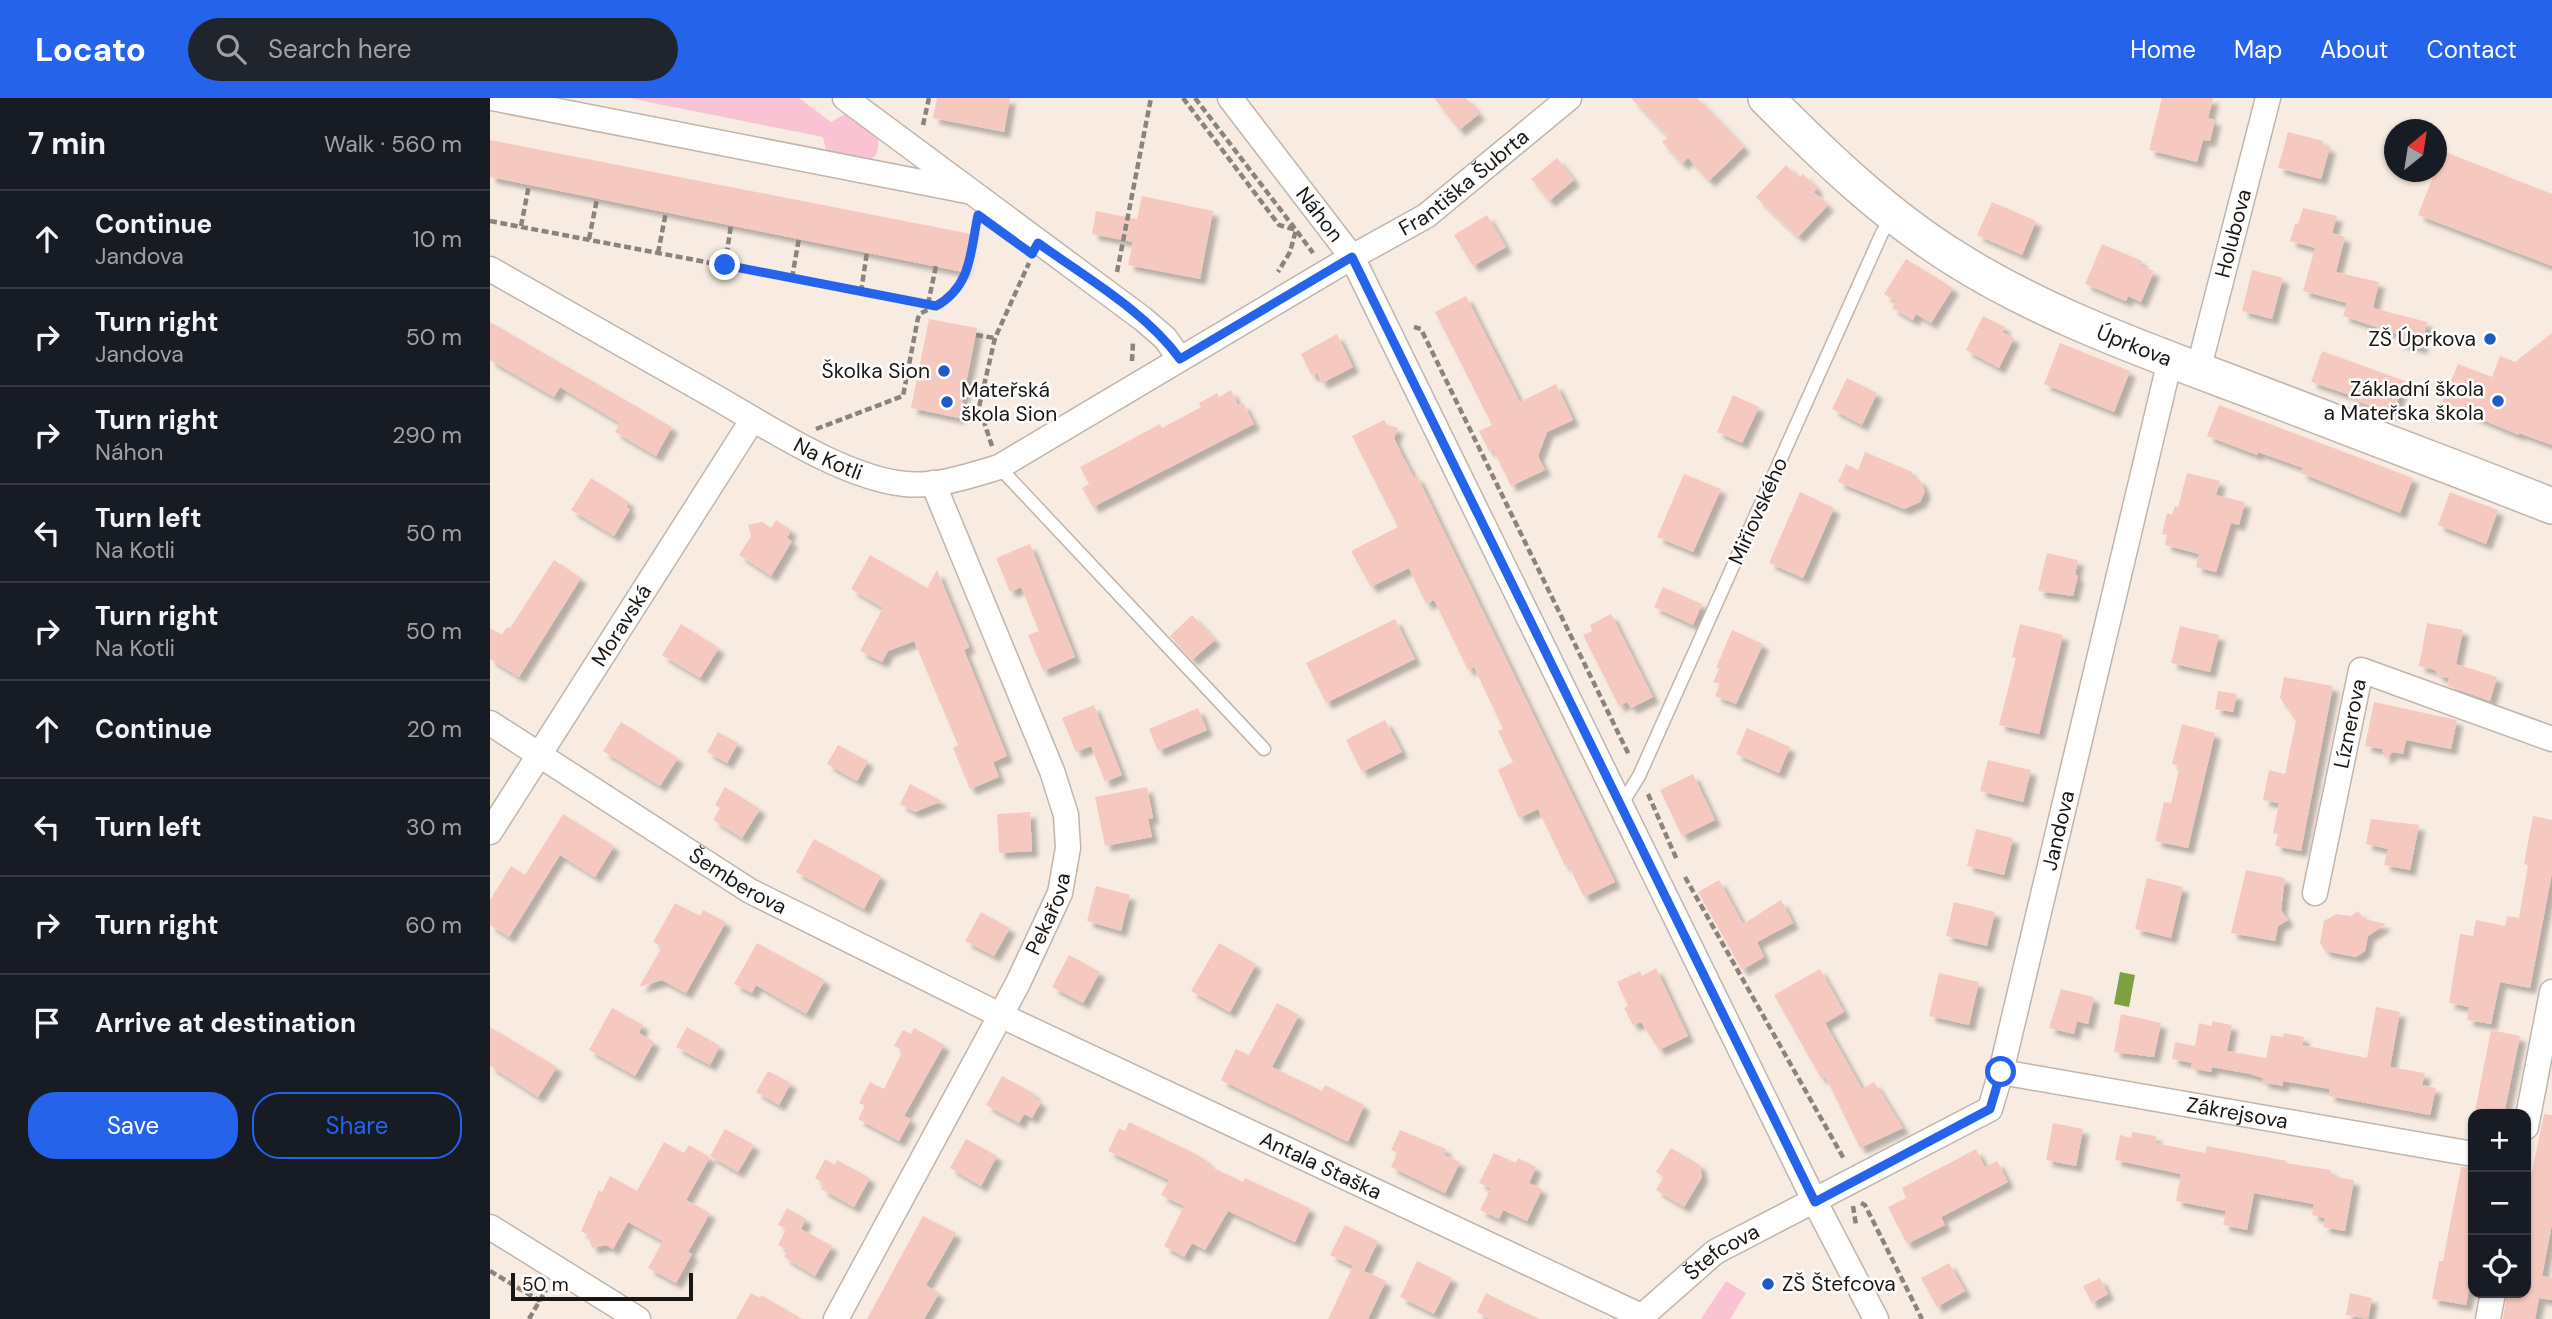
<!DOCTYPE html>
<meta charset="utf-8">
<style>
:root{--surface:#171b24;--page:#20242c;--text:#f1f3f6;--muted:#9ea1a6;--line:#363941;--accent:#2563eb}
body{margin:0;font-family:"DM Sans",sans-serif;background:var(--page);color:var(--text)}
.controls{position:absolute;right:21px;bottom:21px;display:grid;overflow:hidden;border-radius:14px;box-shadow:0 2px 5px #0004}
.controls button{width:63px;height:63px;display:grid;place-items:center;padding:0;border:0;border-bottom:2px solid var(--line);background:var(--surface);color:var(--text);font:35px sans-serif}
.compass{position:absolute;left:1894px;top:21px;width:63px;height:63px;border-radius:50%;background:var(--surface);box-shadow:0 2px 5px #0004;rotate:30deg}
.scale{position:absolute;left:21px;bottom:18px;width:182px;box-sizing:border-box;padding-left:7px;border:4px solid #1a1613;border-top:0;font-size:19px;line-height:24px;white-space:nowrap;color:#1a1613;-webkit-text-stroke:5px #fff;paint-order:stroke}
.stop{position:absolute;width:21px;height:21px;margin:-16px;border:5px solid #2563eb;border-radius:50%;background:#fff}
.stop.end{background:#2563eb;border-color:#fff;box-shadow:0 2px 7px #0008}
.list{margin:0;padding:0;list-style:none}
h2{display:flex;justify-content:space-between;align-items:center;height:91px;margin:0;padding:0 28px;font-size:30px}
h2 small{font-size:23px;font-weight:400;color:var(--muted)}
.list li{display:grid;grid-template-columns:46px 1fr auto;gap:21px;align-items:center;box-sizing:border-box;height:98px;padding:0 28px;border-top:2px solid var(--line)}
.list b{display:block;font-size:26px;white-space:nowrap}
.list p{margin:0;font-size:23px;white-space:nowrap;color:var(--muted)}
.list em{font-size:23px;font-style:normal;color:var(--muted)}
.actions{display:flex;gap:14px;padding:21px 28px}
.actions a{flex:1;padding:16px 0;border:2px solid var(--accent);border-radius:28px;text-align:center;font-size:24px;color:var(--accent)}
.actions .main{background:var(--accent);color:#fff}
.icon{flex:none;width:38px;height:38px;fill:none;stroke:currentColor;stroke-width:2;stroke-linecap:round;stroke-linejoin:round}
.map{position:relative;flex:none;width:2062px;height:1221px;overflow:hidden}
header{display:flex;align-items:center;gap:42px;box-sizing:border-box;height:98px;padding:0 35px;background:var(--accent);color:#fff}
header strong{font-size:33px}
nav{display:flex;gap:38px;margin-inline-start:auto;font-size:24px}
.search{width:490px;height:63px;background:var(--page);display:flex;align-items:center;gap:18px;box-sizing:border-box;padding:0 24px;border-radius:38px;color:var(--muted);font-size:26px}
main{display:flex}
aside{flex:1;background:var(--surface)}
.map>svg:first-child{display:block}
</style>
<header>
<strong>Locato</strong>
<div class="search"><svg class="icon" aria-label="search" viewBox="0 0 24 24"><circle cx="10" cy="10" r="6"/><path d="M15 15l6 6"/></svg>Search here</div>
<nav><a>Home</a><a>Map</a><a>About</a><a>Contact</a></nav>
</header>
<main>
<aside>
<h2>7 min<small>Walk · 560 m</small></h2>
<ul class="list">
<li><svg class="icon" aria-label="ahead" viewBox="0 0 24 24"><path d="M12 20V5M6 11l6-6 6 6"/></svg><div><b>Continue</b><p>Jandova</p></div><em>10 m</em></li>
<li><svg class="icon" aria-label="right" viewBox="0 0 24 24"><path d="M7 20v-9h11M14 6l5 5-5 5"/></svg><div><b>Turn right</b><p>Jandova</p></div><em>50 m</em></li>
<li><svg class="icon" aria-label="right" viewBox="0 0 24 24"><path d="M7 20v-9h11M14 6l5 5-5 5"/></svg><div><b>Turn right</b><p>Náhon</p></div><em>290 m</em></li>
<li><svg class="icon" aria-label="left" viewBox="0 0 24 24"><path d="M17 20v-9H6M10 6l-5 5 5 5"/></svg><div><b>Turn left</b><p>Na Kotli</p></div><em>50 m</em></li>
<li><svg class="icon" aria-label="right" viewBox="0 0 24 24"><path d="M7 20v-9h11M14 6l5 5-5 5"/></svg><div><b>Turn right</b><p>Na Kotli</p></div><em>50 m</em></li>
<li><svg class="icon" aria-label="ahead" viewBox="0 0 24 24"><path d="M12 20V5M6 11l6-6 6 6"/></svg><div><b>Continue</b></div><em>20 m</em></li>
<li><svg class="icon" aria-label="left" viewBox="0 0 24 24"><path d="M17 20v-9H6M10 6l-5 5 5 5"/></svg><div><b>Turn left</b></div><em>30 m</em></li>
<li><svg class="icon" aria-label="right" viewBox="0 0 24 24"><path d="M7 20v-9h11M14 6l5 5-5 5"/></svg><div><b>Turn right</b></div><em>60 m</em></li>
<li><svg class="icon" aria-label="arrive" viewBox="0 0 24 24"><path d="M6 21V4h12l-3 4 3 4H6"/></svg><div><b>Arrive at destination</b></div></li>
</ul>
<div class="actions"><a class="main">Save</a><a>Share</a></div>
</aside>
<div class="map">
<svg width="2062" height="1221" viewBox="0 0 2062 1221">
<defs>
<filter id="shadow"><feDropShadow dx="6" dy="6" stdDeviation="2" flood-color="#0004"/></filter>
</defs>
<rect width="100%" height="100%" fill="#f8ece2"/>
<path fill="#f9c3d4" d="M139 0H309L341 24 360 13 388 40C392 74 359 63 338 60L333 39Z
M1236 1183 1256 1195 1240 1221H1211Z"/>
<path fill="#7da042" d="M1630 874 1645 877 1639 909 1624 906Z"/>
<path fill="#f5c9c0" filter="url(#shadow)" d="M447 0H520L514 34 443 20Z
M944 0H976L989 16 969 32Z
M1141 0H1207L1254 49 1219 83 1198 60 1192 66 1172 44 1178 39Z
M1672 0H1723L1718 20 1725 22 1720 43 1713 42 1707 64 1659 52Z
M1798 34 1833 43 1832 47 1840 49 1831 81 1788 70Z
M0 42 481 136 473 174 0 79Z
M1953 53 2062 96V168L1928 117Z
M1067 60 1084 82 1059 103 1041 81Z
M1296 67 1309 80 1313 76 1327 90 1324 94 1338 107 1308 139 1266 99Z
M652 98 723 113 710 181 638 167 643 144 602 136 606 113 647 121Z
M1502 104 1546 123 1532 157 1487 137Z
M1813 110 1847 118 1842 135 1855 139 1846 174 1889 184 1883 210 1937 224 1931 250 1908 244 1910 237 1853 218 1857 205 1813 193 1825 150 1800 143 1805 126H1808Z
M997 117 1016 149 983 168 964 137Z
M1612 146 1652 163 1650 168 1664 173 1651 204 1638 198 1636 203 1595 186Z
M1416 161 1463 190 1441 225 1426 216 1423 222 1402 210 1406 203 1394 196Z
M1762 172 1793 180 1782 221 1752 213Z
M976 198 1030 304 1066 286 1083 322 1057 334 1048 358 1055 372 1021 388 1003 351 999 353 989 333 1002 327 945 214Z
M1493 218 1515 229 1512 234 1524 240 1509 270 1476 252Z
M439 221 487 230 469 320 421 310Z
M0 224 182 329 166 358 125 334 130 325 70 289 64 299 0 262Z
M2062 235V347L2029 335V337L1952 305 1968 266 2002 279 2010 258 2025 264Z
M847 236 863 269 832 285 827 275 822 278 811 256Z
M1570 245 1640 273 1624 314 1554 286Z
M1832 253 1915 283 1902 317 1862 301 1863 298 1821 284Z
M1357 280 1387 295 1372 327 1342 311Z
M741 292 748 307 753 305 764 326 603 409 592 390 599 386 590 369 670 326 672 330 711 309 709 305 727 295 729 299Z
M1243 297 1269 309 1252 345 1227 334Z
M1729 307 1923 380 1910 415 1811 375 1813 370 1768 354 1767 357 1717 338Z
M894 322 897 327 908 330 904 340 912 357 924 380 927 378 1125 784 1094 799 1078 766 1075 768 1048 711 1029 720 1008 672 1023 664 1008 633 1013 631 984 569 978 572 944 502 936 506 919 470 881 489 861 453 908 429 862 338Z
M1375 354 1422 374 1420 378 1430 382 1435 394 1430 404 1414 411 1348 384 1356 366 1368 372Z
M1697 375 1730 383 1726 397 1755 404 1749 427 1741 425 1726 474 1706 469 1709 456 1675 447 1677 437 1672 436 1677 415 1682 417 1685 408 1688 409Z
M1194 376 1231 391 1203 454 1167 439Z
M101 380 139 404 136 409 140 411 124 438 81 412Z
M1310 394 1344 410 1313 480 1279 465Z
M1960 394 2008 412 1996 446 1948 427Z
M286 422 301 432 297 440 302 443 281 478 249 457 261 438 258 427 272 424 281 430Z
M540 446 585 559 553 573 538 537 549 533 531 489 520 494 506 460Z
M1557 455 1588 462 1585 477 1588 478 1583 498 1548 493Z
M380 457 437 490 447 472 479 549 474 552 517 658 503 664 509 679 480 691 463 650 468 647 424 543 398 553 392 564 370 553 393 510 361 491Z
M64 462 91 480 29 579 0 561V530L12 537 17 529 20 530Z
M1173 489 1212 506 1203 527 1164 509Z
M1121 516 1163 599 1141 610 1137 604 1129 608 1093 537 1102 533 1100 527Z
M702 517 725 542 702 562 680 538Z
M905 521 925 561 836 605 816 565Z
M1937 525 1973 532 1966 566 2007 579 2000 603 1958 588 1959 580 1949 578 1945 572 1929 568Z
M191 526 229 550 210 580 172 557Z
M1530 526 1573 537 1549 636 1509 627 1526 560 1522 559Z
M1690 528 1729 537 1720 574 1681 565Z
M1242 532 1273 546 1246 606 1225 598 1230 586 1223 584 1229 571 1226 570Z
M1794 579 1843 588 1811 753 1785 748 1788 736 1783 735 1789 705 1773 702 1779 672 1795 676 1806 623 1790 600Z
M1728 593 1747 596 1743 614 1725 611Z
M1884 604 1967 622 1961 651 1916 642 1913 656 1903 654 1895 661 1892 651 1875 648Z
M604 607 632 677 615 684 601 648 586 654 572 620Z
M708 610 717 632 668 653 659 631Z
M895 622 912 654 872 674 856 642Z
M131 624 188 660 170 688 113 653Z
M1692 626 1725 635 1698 750 1665 743 1674 704 1681 705 1690 668 1682 666Z
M1257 630 1300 649 1289 675 1246 656Z
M228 634 248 645 237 665 217 654Z
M348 647 378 663 367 683 337 666Z
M1498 662 1541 672 1533 704 1490 693Z
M1203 676 1225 722 1192 738 1170 692Z
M420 686 452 703 425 714 410 706Z
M235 689 270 711 252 740 223 722 230 710 225 707Z
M657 689 663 720 658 721 662 739 615 748 605 699Z
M540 714 542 753 509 755 507 716Z
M73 716 124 748 105 779 70 757 19 839 0 827V802L21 768 35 777Z
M2043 718 2062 722V775L2040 890 2010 884 2001 926 1977 922 1979 909 1959 905 1970 836 1983 838 1986 822 2015 828 2017 818 2029 820 2038 767 2034 766Z
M1881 721 1929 727 1920 772 1894 767 1898 751 1876 746Z
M1486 731 1523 740 1514 777 1477 768Z
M324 741 391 778 374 811 306 774Z
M1756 772 1795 780 1791 812 1798 822 1788 828 1785 843 1741 835Z
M1657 780 1693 789 1681 840 1645 831Z
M1229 782 1253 826 1291 802 1303 825 1267 844 1274 859 1252 872 1208 794Z
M606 788 640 797 631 833 597 823Z
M1464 804 1505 814 1497 848 1456 838Z
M185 805 210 818 213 812 236 824 196 895 172 882 149 889 172 849 163 844Z
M1868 813 1874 821 1896 826 1878 838 1875 853 1866 859 1835 853 1830 845 1834 823 1846 816 1861 818Z
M491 814 520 830 504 858 475 843Z
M267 845 335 882 316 916 266 887 262 895 244 886Z
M729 845 766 866 740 914 701 893Z
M579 857 610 874 593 905 562 889Z
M1166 870 1198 938 1169 952 1151 924 1143 927 1134 910 1138 908 1127 884 1150 873 1152 878Z
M1330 871 1354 914 1335 925 1372 991 1384 984 1413 1030 1370 1050 1335 978 1331 980 1284 897Z
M1449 875 1489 884 1479 927 1439 918Z
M1571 891 1604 899 1598 926 1587 923 1584 936 1559 930Z
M787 905 809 917 782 969 832 993 835 987 874 1007 858 1044 731 982 746 951 759 957Z
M1886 909 1910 914 1900 969 1935 975 1932 987 1946 990 1940 1017 1839 998 1840 991 1793 983V988L1772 984 1773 980 1760 976 1722 969 1721 974 1701 970 1702 965 1682 961 1685 944 1705 948 1709 925 1722 928V923L1742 927 1737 953 1776 960 1781 937 1793 939 1794 935 1814 939 1812 947 1877 960Z
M122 910 153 927 149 935 164 944 145 978 99 952Z
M1631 916 1671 925 1664 959 1624 954Z
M0 929 67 969 48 999 0 968Z
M197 929 230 948 220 967 186 949Z
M424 930 454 947 414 1018 421 1021 409 1043 368 1021 375 1008 369 1005 380 984 394 991 413 952 404 948 413 932 421 936Z
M2001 932 2030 938 2014 1016 1985 1013Z
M278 973 301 985 289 1007 266 994Z
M512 978 545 996 543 999 551 1004 542 1020 534 1016 529 1025 496 1007Z
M2054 1016 2062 1017V1126L2052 1178 2062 1180V1202L2049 1200 2045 1221H2013L2017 1195H2036V1102Z
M639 1024 706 1056 718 1064 717 1067 753 1084 755 1080 820 1110 805 1144 738 1113 715 1152 702 1145 694 1159 674 1148 694 1108 671 1097 679 1082 618 1053 629 1030 635 1033Z
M1563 1025 1593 1031 1586 1068 1556 1062Z
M235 1031 264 1047 248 1074 220 1058Z
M910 1032 956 1051 954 1057 970 1064 955 1095 901 1069 907 1055 901 1052Z
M1642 1034 1666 1038 1665 1045 1715 1055 1717 1048 1797 1063 1796 1065 1841 1072V1078L1864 1082 1855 1133 1833 1129 1835 1120 1822 1117 1824 1106 1764 1095 1757 1132 1733 1127 1736 1113 1686 1103 1691 1076 1625 1062 1630 1037 1641 1040Z
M476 1041 507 1058 491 1088 460 1070Z
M174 1044 194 1055 199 1047 220 1059 196 1102 220 1115 198 1154 202 1156 186 1185 158 1170 173 1143 138 1124 123 1151 116 1147 102 1150 98 1137 91 1133 109 1092 112 1094 120 1078 147 1093Z
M1181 1050 1210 1067 1212 1079 1194 1109 1166 1092 1174 1079 1166 1074Z
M1486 1051 1495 1069 1507 1063 1518 1084 1451 1119 1455 1127 1417 1146 1398 1109 1416 1100 1412 1090Z
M1004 1055 1026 1065 1028 1060 1046 1069 1039 1085 1052 1091 1037 1123 1013 1112 1009 1121 990 1112 1001 1090 989 1085Z
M335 1061 345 1067 347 1062 380 1080 364 1109 331 1091 334 1086 325 1080Z
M1971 1069 1983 1070V1187H1980L1976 1207 1942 1201 1949 1163H1953Z
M297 1110 316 1121 311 1131 342 1148 325 1178 294 1159 298 1152 288 1147 296 1131 288 1127Z
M433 1118 466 1135 436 1187 449 1195 434 1221H377Z
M855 1127 888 1143 874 1173 896 1183 878 1221H838L863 1168 840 1157Z
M927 1163 962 1180 944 1216 910 1199Z
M1459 1165 1475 1193 1447 1209 1431 1180Z
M1610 1180 1618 1196 1602 1205 1593 1188Z
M261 1195 270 1200 271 1197 312 1221H246Z
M996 1195 1015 1205 1049 1221H1000L987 1214Z
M1860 1195 1882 1200 1878 1221 1856 1217Z"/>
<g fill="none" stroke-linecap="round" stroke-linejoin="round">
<defs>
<path id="lane" d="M509 369 774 651
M1131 707 1149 678 1392 135 1403 118"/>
<g id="street">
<path d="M2 0 477 93"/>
<path d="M355 0 653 221 675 240 690 261"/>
<path id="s1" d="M740 0 862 159 1325 1104 1386 1221"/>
<path id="s2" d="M0 171C76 214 151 257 227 300 279 330 355 380 415 386 447 389 479 378 509 369L862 159 936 118 1079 0"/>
<path id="s3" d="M1708 273 1778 0"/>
<path id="s4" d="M0 625 260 793 510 917 1151 1218"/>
<path id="s5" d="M0 734 263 321"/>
<path id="s6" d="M1825 795 1871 572 2062 641"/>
<path id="s7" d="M1511 974 1983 1056"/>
<path d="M2036 1029 2062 894"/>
<path d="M0 1129 148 1221"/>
<path id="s8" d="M346 1221 528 885 570 795 578 750 576 717 562 673 443 385"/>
<path id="s9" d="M1149 1221 1225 1154 1500 1011 1511 974 1680 262"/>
<path d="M1998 1221 2003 1195"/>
</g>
<g id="secondary">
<path id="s10" d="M1276 0C1335 59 1395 117 1466 161 1555 217 1657 253 1755 290 1858 329 1960 368 2062 408"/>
</g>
</defs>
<use href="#lane" stroke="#c0b5ab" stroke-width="15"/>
<use href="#street" stroke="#c0b5ab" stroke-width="27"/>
<use href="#secondary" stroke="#c0b5ab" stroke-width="38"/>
<path stroke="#8b837d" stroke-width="4.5" stroke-dasharray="7 3.5" stroke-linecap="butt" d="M693 0 789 127 806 132 823 155
M705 0 806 132 800 154 788 174
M433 27 439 0
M0 123 447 208C481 189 479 159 486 124
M31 128 39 87
M99 141 107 101
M168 155 176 114
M235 167 241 127
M627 174 661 0
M302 180 309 140
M371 194 377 154
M438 206 446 168
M924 229 931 231 1139 657
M486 237 505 240
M642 263 643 244
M326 331 413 298 428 220 431 215 446 208
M502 348 489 309 505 240 539 165
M1158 696 1187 762
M1195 779 1354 1061
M1371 1105 1375 1107 1432 1221
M1363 1108 1366 1127
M0 1173 50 1203
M39 1221 56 1192"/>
<use href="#lane" stroke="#fff" stroke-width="12"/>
<use href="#street" stroke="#fff" stroke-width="24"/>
<use href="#secondary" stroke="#fff" stroke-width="35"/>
</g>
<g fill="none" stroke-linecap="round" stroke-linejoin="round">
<path stroke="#2563eb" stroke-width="9" d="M235 167 446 208C482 188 480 154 488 117L542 156 548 145C595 179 655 213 690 261L862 159 1325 1104 1500 1011 1511 974"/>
</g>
<g fill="#1f5ac6" stroke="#fff" stroke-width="2.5">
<circle cx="2000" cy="241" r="7"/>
<circle cx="454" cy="273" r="7"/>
<circle cx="2008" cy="303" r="7"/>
<circle cx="457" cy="304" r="7"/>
<circle cx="1278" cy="1186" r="7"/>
</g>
<g text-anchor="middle" stroke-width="5" stroke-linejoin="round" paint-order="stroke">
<g font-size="21" fill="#1a1613" stroke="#fff">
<text dy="7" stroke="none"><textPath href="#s2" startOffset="1111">Františka Šubrta</textPath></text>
<text dy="7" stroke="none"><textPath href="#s1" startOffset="147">Náhon</textPath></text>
<text dy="7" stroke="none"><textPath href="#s3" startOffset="142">Holubova</textPath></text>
<text dy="7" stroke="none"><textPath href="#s10" startOffset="448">Úprkova</textPath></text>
<text dy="7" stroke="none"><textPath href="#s2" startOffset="388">Na Kotli</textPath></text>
<text transform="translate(1268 413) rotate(-66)" y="7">Miřiovského</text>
<text dy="7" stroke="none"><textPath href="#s5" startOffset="245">Moravská</textPath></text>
<text dy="7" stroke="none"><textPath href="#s6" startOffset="173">Líznerova</textPath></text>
<text dy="7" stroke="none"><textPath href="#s9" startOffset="698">Jandova</textPath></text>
<text dy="7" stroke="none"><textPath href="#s4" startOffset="294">Šemberova</textPath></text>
<text dy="7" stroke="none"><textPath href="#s8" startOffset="458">Pekařova</textPath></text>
<text dy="7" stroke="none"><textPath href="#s7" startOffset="240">Zákrejsova</textPath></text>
<text dy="7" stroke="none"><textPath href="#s4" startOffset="943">Antala Staška</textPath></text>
<text dy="7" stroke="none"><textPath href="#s9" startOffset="107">Štefcova</textPath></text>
</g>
<g font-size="21" fill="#1a1613" stroke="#fff" text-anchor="end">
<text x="1986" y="248">ZŠ Úprkova</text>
<text x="440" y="280">Školka Sion</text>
<text x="1994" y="298">Základní škola<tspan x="1994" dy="24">a Mateřska škola</tspan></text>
<text x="471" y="299" text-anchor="start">Mateřská<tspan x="471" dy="24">škola Sion</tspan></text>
<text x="1292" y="1193" text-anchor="start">ZŠ Štefcova</text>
</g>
</g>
</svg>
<div class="controls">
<button>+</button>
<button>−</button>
<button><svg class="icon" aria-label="locate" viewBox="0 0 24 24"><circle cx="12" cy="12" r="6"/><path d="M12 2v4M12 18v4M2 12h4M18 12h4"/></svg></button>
</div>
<svg class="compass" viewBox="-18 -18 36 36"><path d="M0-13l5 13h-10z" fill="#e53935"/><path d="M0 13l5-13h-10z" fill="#9ea1a6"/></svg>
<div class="scale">50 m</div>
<div class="stop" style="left:1511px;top:974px"></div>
<div class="stop end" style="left:235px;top:167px"></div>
</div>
</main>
